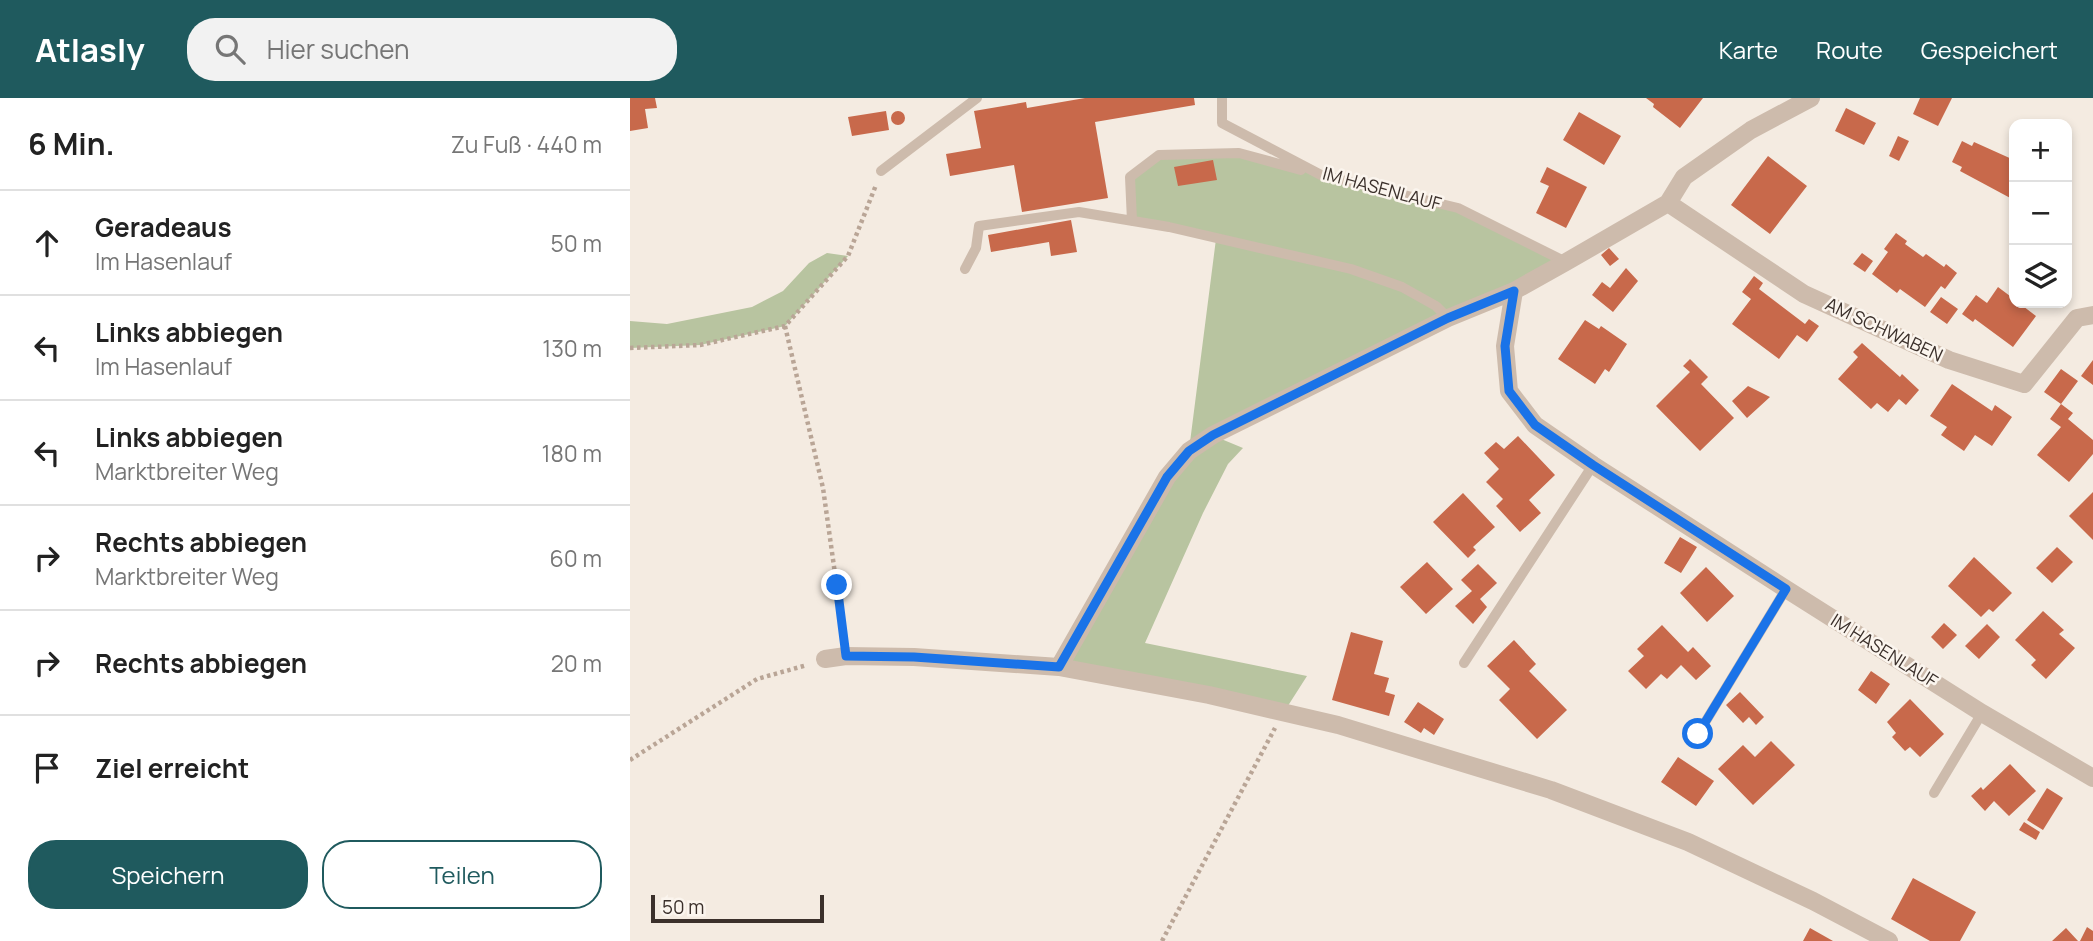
<!DOCTYPE html>
<html lang="de">
<meta charset="utf-8">
<style>
:root{--surface:#fff;--page:#f2f2f2;--text:#222;--muted:#767676;--line:#e0e0e0;--accent:#1f5a5e}
body{margin:0;font-family:Manrope,sans-serif;background:var(--page);color:var(--text)}
.controls{position:absolute;right:21px;top:21px;display:grid;overflow:hidden;border-radius:14px;box-shadow:0 4px 10px #0003}
.controls button{width:63px;height:63px;display:grid;place-items:center;padding:0;border:0;border-bottom:2px solid var(--line);background:var(--surface);color:var(--text);font:35px sans-serif}
.scale{position:absolute;left:21px;bottom:18px;width:173px;box-sizing:border-box;padding-left:7px;border:4px solid #3b302b;border-top:0;font-size:19px;line-height:24px;white-space:nowrap;color:#3b302b;-webkit-text-stroke:5px #fbf5ee;paint-order:stroke}
.stop{position:absolute;width:21px;height:21px;margin:-16px;border:5px solid #1a73e8;border-radius:50%;background:#fff}
.stop.end{background:#1a73e8;border-color:#fff;box-shadow:0 2px 7px #0008}
.list{margin:0;padding:0;list-style:none}
h2{display:flex;justify-content:space-between;align-items:center;height:91px;margin:0;padding:0 28px;font-size:30px}
h2 small{font-size:23px;font-weight:400;color:var(--muted)}
.list li{display:grid;grid-template-columns:46px 1fr auto;gap:21px;align-items:center;box-sizing:border-box;height:105px;padding:0 28px;border-top:2px solid var(--line)}
.list b{display:block;font-size:26px;white-space:nowrap}
.list p{margin:0;font-size:23px;white-space:nowrap;color:var(--muted)}
.list em{font-size:23px;font-style:normal;color:var(--muted)}
.actions{display:flex;gap:14px;padding:21px 28px}
.actions a{flex:1;padding:16px 0;border:2px solid var(--accent);border-radius:28px;text-align:center;font-size:24px;color:var(--accent)}
.actions .main{background:var(--accent);color:#fff}
.icon{flex:none;width:38px;height:38px;fill:none;stroke:currentColor;stroke-width:2;stroke-linecap:round;stroke-linejoin:round}
.map{position:relative;flex:none;width:1463px;height:843px;overflow:hidden}
header{display:flex;align-items:center;gap:42px;box-sizing:border-box;height:98px;padding:0 35px;background:var(--accent);color:#fff}
header strong{font-size:33px}
nav{display:flex;gap:38px;margin-inline-start:auto;font-size:24px}
.search{width:490px;height:63px;background:var(--page);display:flex;align-items:center;gap:18px;box-sizing:border-box;padding:0 24px;border-radius:28px;color:var(--muted);font-size:26px}
main{display:flex}
aside{flex:1;background:var(--surface)}
.map>svg:first-child{display:block}
</style>
<header>
<strong>Atlasly</strong>
<div class="search"><svg class="icon" aria-label="search" viewBox="0 0 24 24"><circle cx="10" cy="10" r="6"/><path d="M15 15l6 6"/></svg>Hier suchen</div>
<nav><a>Karte</a><a>Route</a><a>Gespeichert</a></nav>
</header>
<main>
<aside>
<h2>6 Min.<small>Zu Fuß · 440 m</small></h2>
<ul class="list">
<li><svg class="icon" aria-label="ahead" viewBox="0 0 24 24"><path d="M12 20V5M6 11l6-6 6 6"/></svg><div><b>Geradeaus</b><p>Im Hasenlauf</p></div><em>50 m</em></li>
<li><svg class="icon" aria-label="left" viewBox="0 0 24 24"><path d="M17 20v-9H6M10 6l-5 5 5 5"/></svg><div><b>Links abbiegen</b><p>Im Hasenlauf</p></div><em>130 m</em></li>
<li><svg class="icon" aria-label="left" viewBox="0 0 24 24"><path d="M17 20v-9H6M10 6l-5 5 5 5"/></svg><div><b>Links abbiegen</b><p>Marktbreiter Weg</p></div><em>180 m</em></li>
<li><svg class="icon" aria-label="right" viewBox="0 0 24 24"><path d="M7 20v-9h11M14 6l5 5-5 5"/></svg><div><b>Rechts abbiegen</b><p>Marktbreiter Weg</p></div><em>60 m</em></li>
<li><svg class="icon" aria-label="right" viewBox="0 0 24 24"><path d="M7 20v-9h11M14 6l5 5-5 5"/></svg><div><b>Rechts abbiegen</b></div><em>20 m</em></li>
<li><svg class="icon" aria-label="arrive" viewBox="0 0 24 24"><path d="M6 21V4h12l-3 4 3 4H6"/></svg><div><b>Ziel erreicht</b></div></li>
</ul>
<div class="actions"><a class="main">Speichern</a><a>Teilen</a></div>
</aside>
<div class="map">
<svg width="1463" height="843" viewBox="0 0 1463 843">
<rect width="100%" height="100%" fill="#f4ebe1"/>
<path fill="#b8c4a0" d="M609 55 828 110 936 164 584 338 613 350 598 366 573 415 515 545 677 578 654 614 429 569 559 352 586 141 502 123 500 79 529 57Z
M197 155 218 158 155 228 70 247 0 250V223L37 226 122 209 153 193 179 165Z"/>
<path fill="#c8694b" d="M0 0H25L27 10 15 11 18 30 0 33Z
M455 0H564L565 7 465 24 478 100 392 114 384 67 320 78 316 56 351 50 344 13 396 4 397 10Z
M1016 0H1073L1050 30 1023 9 1024 6Z
M1290 0H1322L1308 28 1283 16Z
M1216 10 1246 25 1234 47 1205 33Z
M261 20a7 7 0 1 1 14 0a7 7 0 1 1-14 0Z
M256 13 259 32 222 38 218 19Z
M949 14 991 38 974 67 933 42Z
M1268 38 1279 43 1269 63 1259 58Z
M1332 43 1342 48 1344 44 1384 62V102L1330 73 1332 69 1322 64Z
M1138 58 1177 88 1140 136 1101 107Z
M583 62 587 82 548 88 544 69Z
M917 69 957 89 936 130 906 115 919 88 910 84Z
M441 122 447 154 421 158 419 144 361 154 358 137Z
M1266 135 1277 143 1275 146 1293 159 1296 156 1314 169 1316 166 1327 175 1315 191 1311 188 1295 209 1270 191 1267 195 1242 176 1258 154 1254 151Z
M979 150 989 161 980 168 971 157Z
M1232 155 1243 163 1235 174 1223 166Z
M996 170 1008 183 983 214 962 197 972 184 980 190Z
M1124 178 1133 185 1129 191 1175 226 1179 221 1189 228 1177 244 1167 237 1149 261 1102 226 1121 201 1112 194Z
M1368 189 1384 201V205H1389L1406 218 1383 249 1345 221 1343 224 1332 216 1346 197 1357 205Z
M1311 199 1328 211 1317 226 1300 214Z
M955 222 969 231 971 228 997 246 979 274 975 271 965 286 928 261Z
M1232 245 1270 279 1272 276 1289 292 1276 307 1269 301 1258 314 1247 305 1241 311 1208 281 1228 259 1223 254Z
M1060 261 1078 279 1071 286 1104 320 1070 353 1026 308 1060 274 1053 268Z
M1463 262V287L1451 278Z
M1431 271 1448 283 1431 306 1414 294Z
M1322 286 1362 313 1365 307 1382 319 1362 348 1345 337 1334 353 1311 337 1317 329 1300 318Z
M1118 288 1140 299 1117 320 1102 303Z
M1431 306 1443 315 1438 321 1463 342V356L1439 384 1407 357 1431 329 1420 321Z
M888 338 925 377 899 402 911 415 890 434 866 408 873 401 856 384 869 371 854 355 866 344 874 351Z
M1463 394V442L1439 418Z
M833 395 865 429 843 449 846 452 838 460 803 424Z
M1050 439 1067 449 1051 475 1034 465Z
M1427 449 1443 464 1422 485 1406 470Z
M1344 459 1382 495 1363 514 1359 511 1351 519 1318 488Z
M797 464 823 491 796 516 770 489Z
M848 466 867 485 850 501 857 509 843 526 825 508 842 493 831 482Z
M1076 469 1104 498 1077 524 1050 495Z
M1413 513 1434 532 1429 536 1445 550 1416 581 1401 567 1406 562 1385 542Z
M1314 525 1327 537 1313 551 1301 539Z
M1357 526 1370 539 1349 561 1335 548Z
M1032 527 1058 554 1063 549 1081 568 1066 582 1051 567 1037 581 1031 576 1016 591 998 573 1014 558 1007 551Z
M721 534 753 543 744 576 759 580 755 594 765 597 759 618 702 602Z
M884 542 906 566 899 573 937 612 907 641 869 602 880 591 857 568Z
M1241 573 1260 586 1246 606 1228 592Z
M1110 594 1134 619 1126 627 1119 619 1113 625 1096 607Z
M1280 601 1314 636 1290 659 1280 649 1275 653 1262 639 1266 635 1257 624Z
M788 604 814 621 804 637 794 630 791 635 774 624Z
M1141 643 1165 667 1123 707 1088 671 1113 647 1125 659Z
M1048 659 1084 683 1066 708 1031 684Z
M1380 666 1406 693 1379 718 1364 703 1355 713 1341 698 1351 689 1353 692Z
M1417 690 1433 700 1413 732 1397 722Z
M1394 724 1410 734 1406 742 1389 732Z
M1283 780 1346 814 1330 843H1300L1261 821Z
M1457 829 1463 833V843H1450Z
M1180 830 1203 843H1173Z
M1436 830 1448 843H1422Z"/>
<g fill="none" stroke-linecap="round" stroke-linejoin="round">
<path stroke="#b9a596" stroke-width="4.5" stroke-dasharray="3.5 3.5" stroke-linecap="butt" d="M155 228 193 390 214 540
M0 250 70 247 155 228 218 158 246 87
M0 662 127 581 177 567
M532 843 645 630"/>
<path stroke="#cdbbac" stroke-width="10" d="M592 0V25L691 77 828 110 936 164
M251 73 347 0
M502 123 500 79 529 57 609 55 671 72
M335 171 346 150 349 128 449 114 539 129 721 171 772 189 806 208 818 220
M834 565 963 367
M1068 636 1156 491
M1304 695 1352 615"/>
<path stroke="#cdbbac" stroke-width="18" d="M1038 105 1174 196 1319 262 1394 286 1447 220 1463 217
M884 193 875 248 879 293 905 327 963 367 1156 491 1352 615 1463 680
M195 561 216 558 284 559 429 569 579 597 708 627 921 692 1058 744 1183 803 1259 843
M429 569 537 379 559 353 583 337 818 220 884 193 936 164 1038 105 1054 79 1121 32 1181 0"/>
</g>
<g fill="none" stroke-linecap="round" stroke-linejoin="round">
<path stroke="#1a73e8" stroke-width="9" d="M207 487 216 558 284 559 429 569 537 379 559 353 583 337 818 220 884 193 875 248 879 293 905 327 963 367 1156 491 1068 636"/>
</g>
<g text-anchor="middle" stroke-width="5" stroke-linejoin="round" paint-order="stroke">
<g font-size="18" fill="#3b302b" stroke="#fbf5ee">
<text transform="translate(752 91) rotate(15)" y="6">IM HASENLAUF</text>
<text transform="translate(1254 232) rotate(25)" y="6">AM SCHWABEN</text>
<text transform="translate(1254 553) rotate(32)" y="6">IM HASENLAUF</text>
</g>
</g>
</svg>
<div class="controls">
<button>+</button>
<button>−</button>
<button><svg class="icon" aria-label="layers" viewBox="0 0 24 24"><path d="M12 4l9 5-9 5-9-5zM3 14l9 5 9-5"/></svg></button>
</div>
<div class="scale">50 m</div>
<div class="stop" style="left:1068px;top:636px"></div>
<div class="stop end" style="left:207px;top:487px"></div>
</div>
</main>
